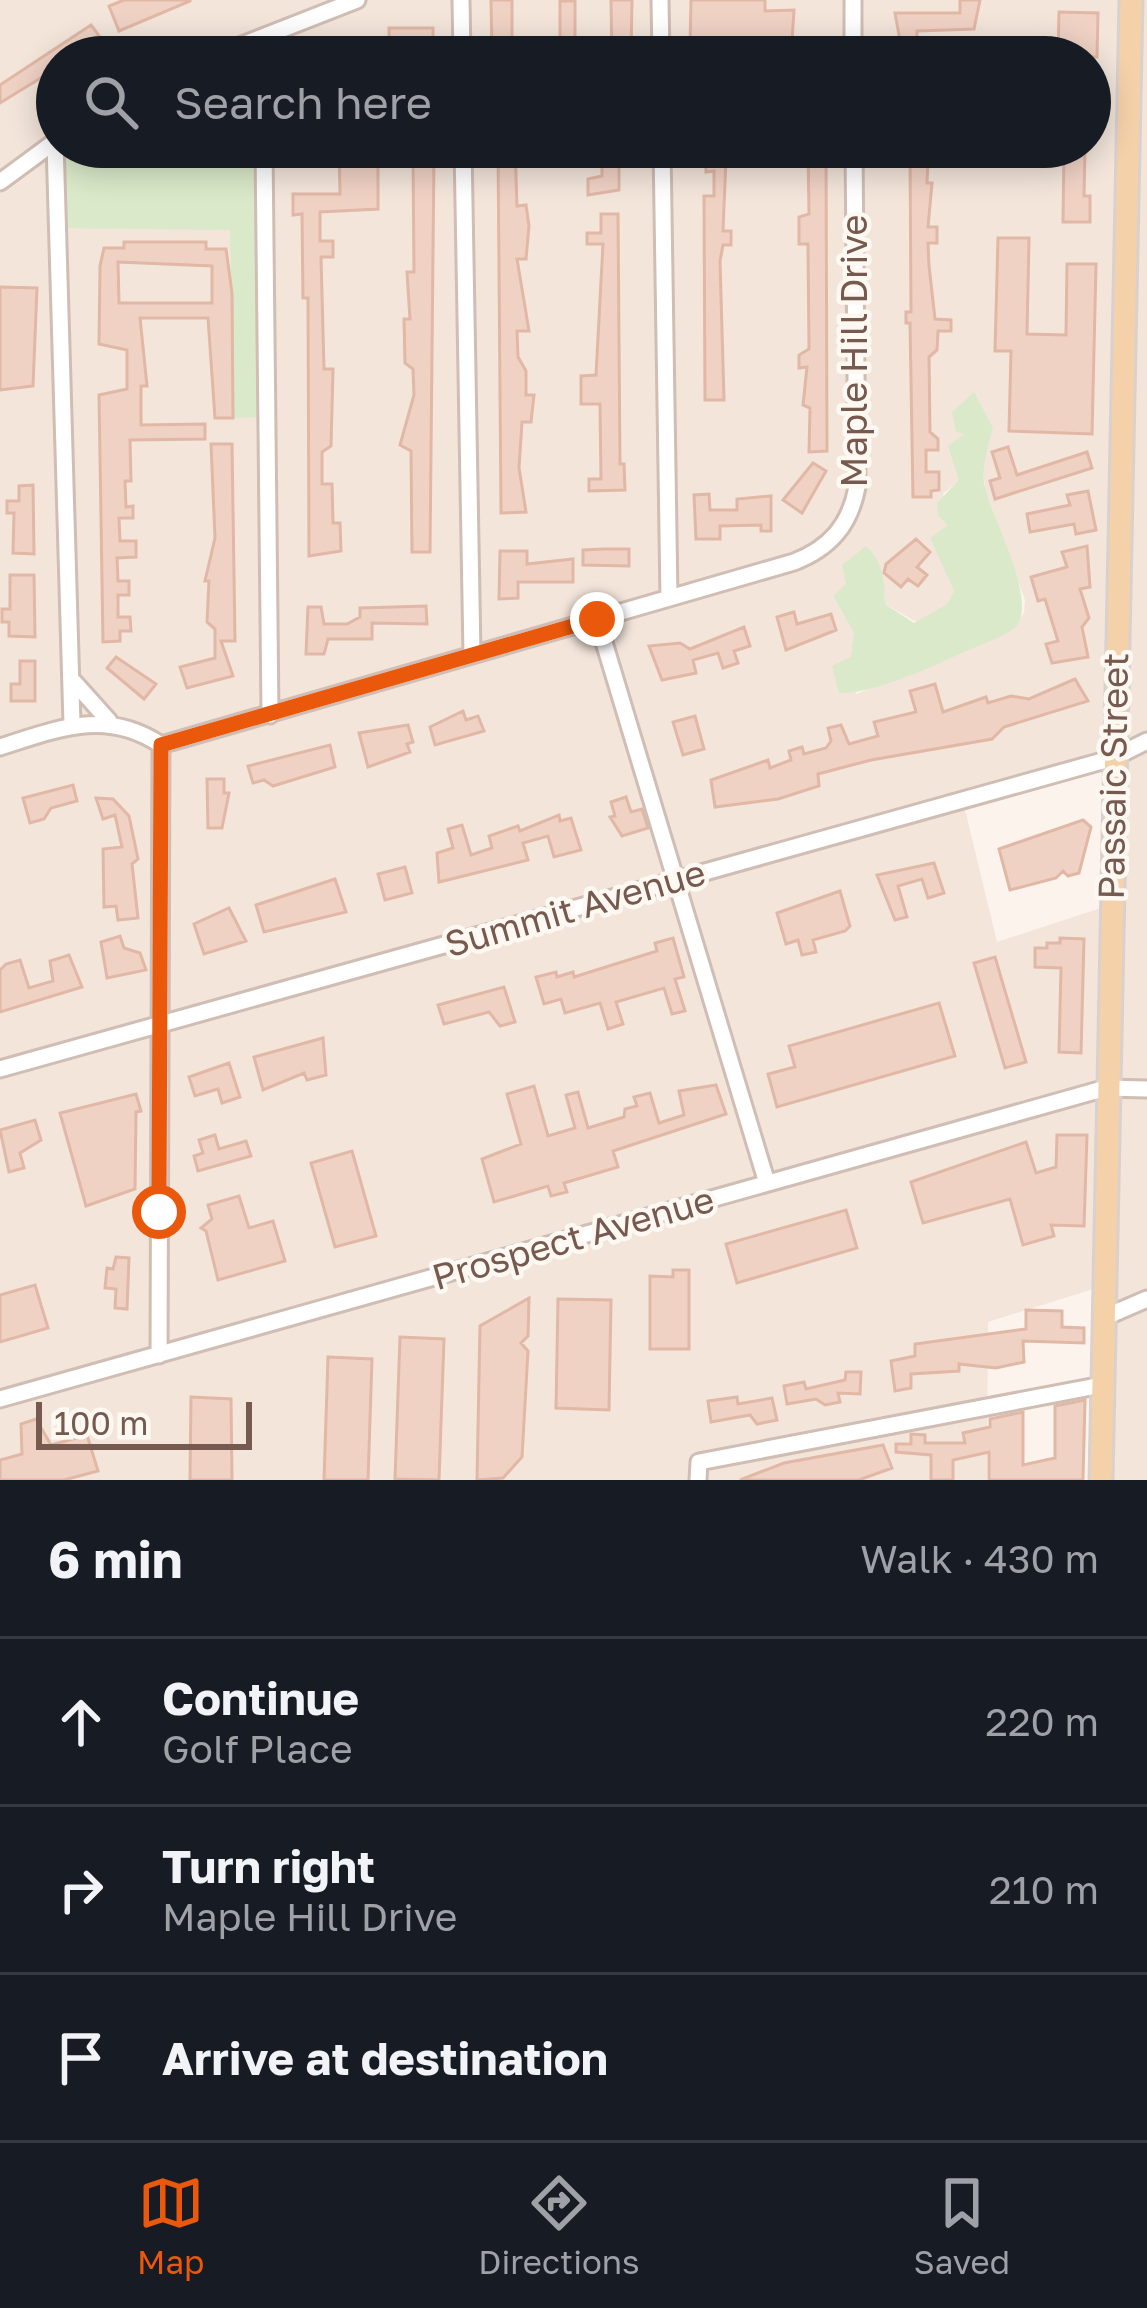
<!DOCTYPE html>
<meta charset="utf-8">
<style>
:root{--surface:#171b24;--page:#20242c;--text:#f1f3f6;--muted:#9ea1a6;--line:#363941;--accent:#ea580c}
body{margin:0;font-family:"Golos Text",sans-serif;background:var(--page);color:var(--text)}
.scale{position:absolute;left:36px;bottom:30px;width:216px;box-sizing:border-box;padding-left:12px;border:6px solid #76594f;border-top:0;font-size:33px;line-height:42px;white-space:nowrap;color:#76594f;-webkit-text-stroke:9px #fef8f2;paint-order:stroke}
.stop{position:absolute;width:36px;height:36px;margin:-27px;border:9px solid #ea580c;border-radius:50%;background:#fff}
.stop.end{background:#ea580c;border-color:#fff;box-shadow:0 3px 12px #0008}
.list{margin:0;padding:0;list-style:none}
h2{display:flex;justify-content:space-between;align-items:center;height:156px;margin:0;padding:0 48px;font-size:51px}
h2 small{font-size:39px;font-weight:400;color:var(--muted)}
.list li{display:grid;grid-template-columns:78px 1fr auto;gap:36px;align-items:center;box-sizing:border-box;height:168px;padding:0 48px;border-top:3px solid var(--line)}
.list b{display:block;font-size:45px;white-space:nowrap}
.list p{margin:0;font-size:39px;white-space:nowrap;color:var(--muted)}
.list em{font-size:39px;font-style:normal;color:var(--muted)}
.icon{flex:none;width:66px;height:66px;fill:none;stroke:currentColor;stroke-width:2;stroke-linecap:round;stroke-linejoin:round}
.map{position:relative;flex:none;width:1147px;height:1480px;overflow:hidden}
.search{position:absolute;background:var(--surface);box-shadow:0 6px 30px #0003;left:36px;right:36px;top:36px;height:132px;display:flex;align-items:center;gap:30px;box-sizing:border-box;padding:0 42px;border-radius:66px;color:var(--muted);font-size:45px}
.sheet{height:660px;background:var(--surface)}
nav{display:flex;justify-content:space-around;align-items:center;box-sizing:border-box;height:168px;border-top:3px solid var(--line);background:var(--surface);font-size:33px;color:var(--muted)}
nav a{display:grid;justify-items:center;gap:6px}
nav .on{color:var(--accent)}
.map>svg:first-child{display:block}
</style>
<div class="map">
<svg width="1147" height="1480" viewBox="0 0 1147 1480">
<rect width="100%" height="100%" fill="#fcf4ec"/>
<path fill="#f3e5da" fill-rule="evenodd" d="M0 0H1147V1480H1101L1103 1286 988 1322 987 1480H0ZM264 38V57H1090V147H264L57 228V57H211ZM964 433 983 466 985 489 1025 600 1024 613 1012 630 856 694 854 633 833 596 847 584 885 592V604L920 624 947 604 954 591 937 553 949 525 943 494 960 480ZM1113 759 1110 905 997 942 963 801Z"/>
<path fill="#dae9ca" d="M57 147H264V230L255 231 258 417 234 418 230 230 57 228Z
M974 392 993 428C988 447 982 464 984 483 989 514 1044 609 1012 630 996 640 971 648 953 657 925 670 867 695 839 693L832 666 851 657 854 633 833 596 846 584 842 565 866 546C883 561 885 583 885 604L914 623 947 604 954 591 930 538 948 525 938 516 937 503 959 480 948 446 964 434 956 432 952 412Z"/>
<path fill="#f0d2c5" stroke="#e1b7a6" stroke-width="3" fill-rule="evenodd" d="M124 0H190V1L119 31 109 6Z
M491 0H512V57L492 53Z
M611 0H632L631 57H612Z
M691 0H765V11L794 10 791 57 690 49Z
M960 0H980L974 29 917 31V57H903L895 13H960Z
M560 1H575V57H560Z
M1059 12 1098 13 1097 57H1058Z
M91 25 100 37 92 46 77 57H57V68L0 103V85Z
M389 28H433V48H389Z
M339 147 378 155V209L320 212V241H333V257H321L324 369H333L331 446 322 452V484H332L333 523H340L341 551 309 556 308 298H303L302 214 293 215V194H340Z
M498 147H515L517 206 526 205 529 226 526 259H517L529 331H517L518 357 526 371V395H534L531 422H522L519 468 526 512 501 513Z
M705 147H722L726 159 723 231H731V245H723L720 261 724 400H705L704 196H714V171L706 172Z
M808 147H826L827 451 809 452 810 408 803 405 807 367 799 368V355L809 349 808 244H799V217L809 214Z
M910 147H936L937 161H928L927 183H932L928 227H937V243H928L929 266 935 319 951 320V331H938L937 350 929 357 930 432 938 439V450H926V472H939V490L931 491V497H913L910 323H906V312H911Z
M1064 147H1085L1084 196H1090V222H1063Z
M413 153H434L430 552H412L411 451 400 445 414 395 413 369 405 363 404 319H410L407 272H414Z
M602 162H619V190L588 195V179L602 176Z
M601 214H618L620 464H624L625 490 589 491V479H601L600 404H581V376L596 375 603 244H587V233H601Z
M998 238H1029L1027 334 1066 335 1067 264H1096L1092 434 1009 431 1011 351H995Z
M124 242H206V249H226L232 293 233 418H215L208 318H140L147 386H141V425L205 424V439L130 440 131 481H125L126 507 133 506V518H119L120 541H136V557L117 558 118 581H129V595H118V617H130L131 631H120V641L103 642 99 395 127 389V350L99 344 100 266 104 248H124ZM118 262 212 266V303H119Z
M0 287 37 288 33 386 0 390Z
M211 444H232L235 641H221L233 676 187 688 180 667 215 658V629L207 622 209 581H205L215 538Z
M1008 447 1017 475 1087 452 1092 468 995 499 990 481 1000 478 992 452Z
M813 463 826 471 802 513 783 500Z
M33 485 34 554 13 553 14 513H7V501H19V486Z
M1088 491 1096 530 1076 534 1074 524 1030 532 1027 514 1070 505 1067 495Z
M709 494 710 510H737V499L771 496V531H761V525L720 526V539H696L694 495Z
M916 539 930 552 917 567 927 575 918 586 908 579 901 587 884 573 886 564Z
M1087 546 1090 587 1080 589 1089 618 1082 627 1088 657 1052 663 1046 644 1058 641 1045 599 1038 601 1031 577 1067 567 1062 552Z
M604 549H629V566L583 565V550Z
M500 551H527V564L573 559V582H518V598L499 599Z
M10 575H34L35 637 9 636V622H2V609H10Z
M426 606 427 624 372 623V639H328L324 654H306L308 607H321L324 624H347L360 617V608Z
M794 612 797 624 831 614 836 630 786 650 777 617Z
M744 627 750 646 734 651 738 663 723 668 718 653 693 660 696 673 662 680 649 646 680 643 690 649Z
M116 657 156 684 144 699 107 668Z
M20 661H35V701H11V684H20Z
M1075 679 1088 701 1004 727 992 739 871 760 818 774 819 786 778 799 715 807 711 780 768 760 770 768 791 760 789 751 802 747 804 754 826 748 831 741 828 728 841 725 849 744 878 736 874 722 916 712 910 691 935 684 943 712 986 697 988 703 1011 696 1029 699Z
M463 711 466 720 478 716 484 731 435 745 430 727Z
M695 716 704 749 683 755 673 722Z
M408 725 413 742 407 744 410 752 368 767 359 733Z
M330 745 335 767 273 786 264 780 253 783 248 766Z
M207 779H224V793H229L222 828H208Z
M73 785 77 801 51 808 44 819 30 823 23 798Z
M626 797 631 812 642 809 648 828 622 836 610 817 615 816 611 802Z
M96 798 113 799 129 816 138 859 132 864 138 918 118 920 116 906 104 907 103 849 122 847 115 815 103 819Z
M559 815 560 821 571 818 581 850 554 857 548 836 523 843 528 860 439 882 437 853 453 848 448 829 462 825 471 855 492 848 489 836 518 826 520 831Z
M1083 820 1091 827 1079 873 1068 876 1063 871 1056 878 1010 890 999 849Z
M934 863 944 893 928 898 922 879 898 886 907 917 895 920 877 875Z
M405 867 412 893 385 900 378 874Z
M335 879 346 912 264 932 256 905Z
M840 891 850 926 845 931 813 940 816 952 802 955 798 940 786 944 777 913Z
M229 908 246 941 204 954 194 924Z
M120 936 124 948 140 953 146 970 107 978 101 942Z
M673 938 684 977 675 979 685 1011 672 1014 664 988 616 1002 623 1024 608 1029 600 1003 565 1013 561 999 544 1004 536 977 556 972 557 977 573 972 574 977 657 951 655 943Z
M1060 938 1084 939 1081 1053 1059 1052 1061 968 1035 967V948H1047V943H1060Z
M69 955 82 987 0 1012V970L6 964 20 960 29 988 53 981 50 961Z
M995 957 1026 1062 1005 1068 974 963Z
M504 987 515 1022 500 1026 489 1012 444 1024 438 1005Z
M939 1003 955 1056 777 1107 768 1074 795 1067 789 1046Z
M323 1038 326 1075 307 1080 304 1073 263 1090 254 1057Z
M229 1063 240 1097 222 1103 218 1089 195 1096 189 1077Z
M716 1085 726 1114 613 1151 618 1167 564 1183 567 1192 551 1196 548 1186 494 1202 482 1159 521 1144 507 1094 534 1086 548 1136 575 1128 566 1095 578 1092 588 1128 624 1117 625 1109 637 1106 634 1097 650 1093 659 1123 684 1115 679 1091Z
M136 1094 141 1111 136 1112 135 1189 86 1206 60 1113Z
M35 1120 41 1140 20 1153 24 1168 9 1172 0 1130Z
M215 1135 219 1149 246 1141 251 1156 198 1171 194 1156 203 1153 199 1140Z
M1057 1135H1087L1084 1226 1051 1225 1054 1236 1023 1245 1010 1199 923 1223 911 1182 1026 1142 1036 1173 1056 1167Z
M352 1151 376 1236 335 1247 311 1163Z
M239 1196 249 1228 273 1221 285 1261 218 1280 206 1231 201 1228 212 1219 208 1205Z
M846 1210 857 1248 737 1283 726 1244Z
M116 1257 129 1258 127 1309 115 1308 116 1289 105 1288 107 1268 113 1269Z
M673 1270H689V1349H650V1276L673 1277Z
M35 1285 48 1328 0 1342V1295Z
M529 1298 528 1336 521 1343 528 1351 522 1457 503 1478 477 1480 480 1326Z
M558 1299 611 1300 609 1410 556 1408Z
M1026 1310 1062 1311V1327L1084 1328V1343L1023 1341 1024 1362 996 1368 959 1364V1371L911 1374V1388L895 1391 891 1361 915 1356V1344L1026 1329Z
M400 1337 444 1339 439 1480 395 1479Z
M328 1357 372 1359 368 1480H324Z
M846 1372H861L860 1394 838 1393 840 1402 825 1405 816 1399 787 1404 784 1386 804 1382 806 1389 845 1380Z
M191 1397 231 1399 232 1480H190Z
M737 1397 738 1404 772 1398 777 1420 757 1424 750 1415 711 1422 708 1401Z
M1085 1400 1083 1480H989V1452L953 1460V1480H931V1455L896 1452V1444H911V1434L925 1435V1443H965L963 1433 990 1427V1419L1023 1412V1465L1055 1458V1406Z
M36 1419 51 1445 87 1435 98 1471 64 1480H0V1460L22 1454 21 1424Z
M883 1445 892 1468 859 1480H740L784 1463Z"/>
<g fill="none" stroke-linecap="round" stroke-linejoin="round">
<defs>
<path id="minor" d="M461 0 462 57
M660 0 661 57
M853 0V57
M211 57 357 0
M55 142 72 724
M264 147 270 715
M463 147 472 655
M662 147 669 598
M0 182 57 140
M597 619 767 1183
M74 682 109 721
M0 747C57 729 106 708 161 745L794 562C830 548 850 525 857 487L854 147
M0 1069 1113 758 1147 741
M1103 1318 1147 1299
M159 1355 161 745
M0 1399 1106 1088 1147 1089
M698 1480 699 1462 1102 1385"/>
<path id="major" d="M1101 1480 1131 0"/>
</defs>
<use href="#minor" stroke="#d0bdb4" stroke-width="21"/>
<use href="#major" stroke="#d9d1ce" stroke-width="27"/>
<use href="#minor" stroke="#fff" stroke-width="15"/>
<use href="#major" stroke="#f5d1a9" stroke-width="21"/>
</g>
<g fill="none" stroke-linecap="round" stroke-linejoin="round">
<path stroke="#ea580c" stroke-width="15" d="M159 1212 161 745 597 619"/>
</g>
<g text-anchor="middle" stroke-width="9" stroke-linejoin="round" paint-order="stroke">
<g font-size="36" fill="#76594f" stroke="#fef8f2">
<text transform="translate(854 351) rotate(-90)" y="13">Maple Hill Drive</text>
<text transform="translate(1113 776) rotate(-89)" y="13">Passaic Street</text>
<text transform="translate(575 908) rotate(-16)" y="13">Summit Avenue</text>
<text transform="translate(573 1238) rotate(-16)" y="13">Prospect Avenue</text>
</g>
</g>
</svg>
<div class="scale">100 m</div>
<div class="stop" style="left:159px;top:1212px"></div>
<div class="stop end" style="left:597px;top:619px"></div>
<div class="search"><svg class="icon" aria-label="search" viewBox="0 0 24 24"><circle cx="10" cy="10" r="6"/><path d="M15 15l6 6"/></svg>Search here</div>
</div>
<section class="sheet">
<h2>6 min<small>Walk · 430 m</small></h2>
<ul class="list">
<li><svg class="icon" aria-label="ahead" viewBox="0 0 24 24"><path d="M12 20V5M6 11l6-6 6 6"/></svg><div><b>Continue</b><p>Golf Place</p></div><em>220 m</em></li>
<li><svg class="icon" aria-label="right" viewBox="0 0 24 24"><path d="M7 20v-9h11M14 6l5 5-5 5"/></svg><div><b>Turn right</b><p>Maple Hill Drive</p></div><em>210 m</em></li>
<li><svg class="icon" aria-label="arrive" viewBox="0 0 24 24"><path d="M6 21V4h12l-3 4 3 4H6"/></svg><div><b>Arrive at destination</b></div></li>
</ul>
</section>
<nav>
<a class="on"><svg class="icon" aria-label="map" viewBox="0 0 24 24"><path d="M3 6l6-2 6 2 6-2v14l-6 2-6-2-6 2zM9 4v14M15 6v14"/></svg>Map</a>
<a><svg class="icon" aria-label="directions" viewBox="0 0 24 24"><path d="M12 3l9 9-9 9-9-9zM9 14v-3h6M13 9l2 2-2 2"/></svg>Directions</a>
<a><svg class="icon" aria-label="saved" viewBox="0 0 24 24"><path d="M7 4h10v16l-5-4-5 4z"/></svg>Saved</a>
</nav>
